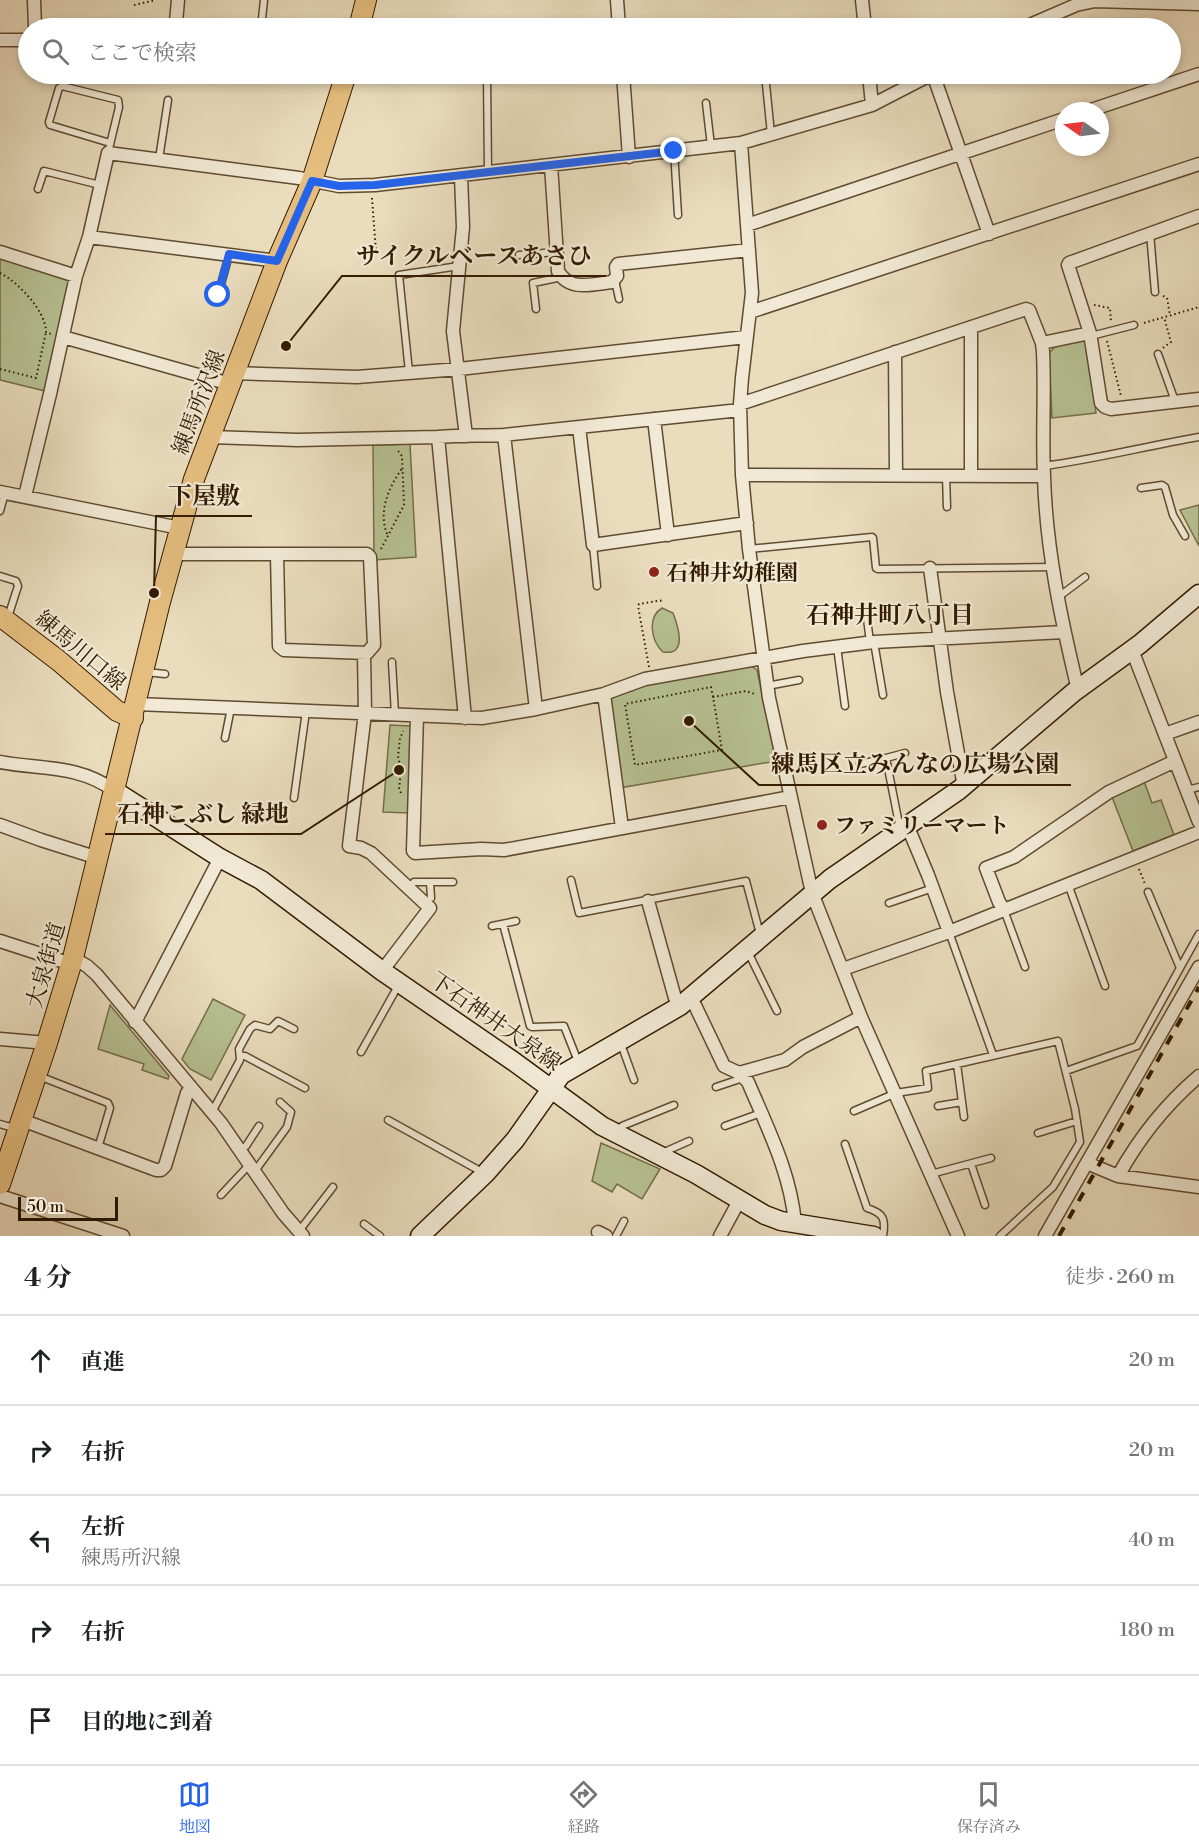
<!DOCTYPE html>
<html lang="ja">
<meta charset="utf-8">
<style>
:root{--surface:#fff;--page:#f2f2f2;--text:#202124;--muted:#757577;--line:#e0e0e0;--accent:#2563eb}
body{margin:0;font-family:"Libre Bodoni","Noto Serif JP",serif;background:var(--page);color:var(--text)}
.compass{position:absolute;left:1055px;top:102px;width:54px;height:54px;border-radius:50%;background:var(--surface);box-shadow:0 3px 9px #0003;rotate:284deg}
.scale{position:absolute;left:18px;bottom:15px;width:100px;box-sizing:border-box;padding-left:6px;border:3px solid #321a00;border-top:0;font-size:16px;line-height:21px;white-space:nowrap;color:#321a00;-webkit-text-stroke:4px #f1e9d5;paint-order:stroke}
.stop{position:absolute;width:18px;height:18px;margin:-14px;border:4px solid #2563eb;border-radius:50%;background:#fff}
.stop.end{background:#2563eb;border-color:#fff;box-shadow:0 2px 6px #0008}
.list{margin:0;padding:0;list-style:none}
h2{display:flex;justify-content:space-between;align-items:center;height:78px;margin:0;padding:0 24px;font-size:26px}
h2 small{font-size:20px;font-weight:400;color:var(--muted)}
.list li{display:grid;grid-template-columns:39px 1fr auto;gap:18px;align-items:center;box-sizing:border-box;height:90px;padding:0 24px;border-top:2px solid var(--line)}
.list b{display:block;font-size:22px;white-space:nowrap}
.list p{margin:0;font-size:20px;white-space:nowrap;color:var(--muted)}
.list em{font-size:20px;font-style:normal;color:var(--muted)}
.icon{flex:none;width:33px;height:33px;fill:none;stroke:currentColor;stroke-width:2;stroke-linecap:round;stroke-linejoin:round}
.map{position:relative;flex:none;width:1199px;height:1236px;overflow:hidden}
.search{position:absolute;background:var(--surface);box-shadow:0 3px 9px #0003;left:18px;right:18px;top:18px;height:66px;display:flex;align-items:center;gap:15px;box-sizing:border-box;padding:0 21px;border-radius:33px;color:var(--muted);font-size:22px}
.sheet{height:528px;background:var(--surface)}
nav{display:flex;justify-content:space-around;align-items:center;box-sizing:border-box;height:84px;border-top:2px solid var(--line);background:var(--surface);font-size:16px;color:var(--muted)}
nav a{display:grid;justify-items:center;gap:3px}
nav .on{color:var(--accent)}
.map>svg:first-child{display:block}
</style>
<div class="map">
<svg width="1199" height="1236" viewBox="0 0 1199 1236">
<rect width="100%" height="100%" fill="#eaddbe"/>
<filter id="stains"><feTurbulence type="fractalNoise" baseFrequency=".00333" numOctaves="4"/><feColorMatrix values="0 0 0 0 .2 0 0 0 0 .09 0 0 0 0 .02 0 0 0 .5 -.17"/></filter>
<radialGradient id="worn" r=".72"><stop offset=".6" stop-color="#630" stop-opacity="0"/><stop offset="1" stop-color="#630" stop-opacity=".3"/></radialGradient>
<path fill="#b6c192" stroke="#746e49" stroke-width="1.5" d="M0 256 70 279 45 391 0 380Z
M1085 340 1087 341 1096 413 1052 418 1049 353 1056 346Z
M410 444 416 557 374 560 373 445Z
M1199 505V546L1180 510Z
M662 608 673 613C678 626 688 656 663 652 651 641 647 617 662 608Z
M750 665 757 670 776 761 619 788 610 696 646 683Z
M390 725 410 726 413 728 410 813 383 812Z
M1144 781 1152 803 1161 800 1174 835 1133 851 1112 797Z
M213 999 245 1015 211 1080 190 1069 182 1059Z
M110 1005 169 1076 168 1079 142 1070 144 1064 98 1049Z
M601 1143 660 1169 642 1199 617 1184 612 1192 592 1181Z"/>
<g fill="none" stroke-linecap="round" stroke-linejoin="round">
<defs>
<path id="lane" d="M261 28 264 0
M487 74 488 172
M765 74 771 134
M706 103 711 146
M674 151 678 215
M108 153 119 107 118 100 62 86 59 88 49 122 50 125 110 143
M159 159 168 100
M38 189 44 171 100 185
M1150 233 1155 292
M519 255 557 252
M615 280 619 299
M218 295 229 255
M536 309 533 283 562 277
M1091 336 1134 325
M1158 354 1175 401
M409 372 399 275 459 266
M1044 466C1096 459 1147 446 1199 437
M946 475 947 507
M1141 488 1162 485 1165 487 1173 515 1185 536
M0 511 5 493
M593 545 597 586
M749 549 872 537 873 538 876 568 878 569 1052 567
M0 576 16 581 18 586 8 617
M1057 598 1085 577
M866 611 870 642
M874 642 883 695
M837 647 845 706
M392 662 395 714
M146 672 165 674
M767 686 799 680
M225 738 231 708
M886 758 905 753
M860 764 886 758 900 829
M1187 790 1199 787
M294 798 306 711
M571 880 579 913 746 881 760 934
M430 882 431 898
M1068 884 1105 986
M408 888 414 882H453
M1148 892 1180 968 1199 934
M889 903 933 888
M1004 910 1025 967
M503 924 530 1026 532 1027 564 1026 579 1064
M492 926 516 921
M949 932 993 1055
M748 952 777 1011
M621 1044 634 1080
M361 1052 398 986
M240 1056H245L305 1088
M957 1064 964 1117
M1066 1071 1137 1046 1180 968
M39 1076 108 1103 110 1108 98 1148
M716 1087 743 1078
M938 1106 962 1102
M854 1111 896 1093 928 1088 926 1071 1058 1041 1075 1109 1080 1142 1053 1187 1000 1236
M212 1112 240 1060 239 1049 250 1029 255 1025 270 1029 278 1021 294 1029
M388 1120 482 1172
M0 1124 17 1129
M725 1126 761 1113
M618 1131 622 1126 674 1105
M1038 1133 1077 1121
M845 1144 867 1208C883 1213 886 1218 883 1236
M240 1150 246 1146 259 1126
M662 1153 689 1141
M971 1164 985 1205
M255 1171 287 1127 291 1112 280 1102
M931 1174 991 1158
M221 1195 249 1165
M364 1224 380 1236
M299 1231 333 1187
M616 1236 624 1221"/>
<path id="street" d="M34 0 35 28
M178 0 176 22V26L181 28
M617 0 619 28
M862 0 865 28
M1023 28 1076 5 1095 1 1199 4
M0 40H28
M623 74 629 157
M869 74 872 105
M933 74 989 234
M1088 111 1199 74
M741 143 752 293 742 378 740 404 742 475 749 549 769 698 812 893 861 1017 958 1236
M551 165 558 271C569 292 593 284 612 282L617 276 616 267 618 264 749 250
M461 176 463 227 453 331 466 436
M1199 216 1069 263 1068 265 1090 333 1101 403 1105 407 1111 409 1199 399
M747 225 1064 119
M89 237 277 261
M0 252 76 276
M750 312 1199 164
M971 327V476
M63 337 230 384
M1042 343 1090 333
M895 352 896 475
M234 373 357 377 459 369 746 337
M740 404 1026 309 1029 310 1042 343 1043 352C1045 393 1042 435 1044 476 1046 549 1061 619 1078 690
M654 419 668 535
M579 427 593 545 747 523
M504 435 536 709
M210 437 297 440 438 437C460 435 482 436 504 435L740 410
M438 437 465 718
M742 475 1043 476
M0 492 180 528
M25 496 50 394 76 276 89 237 108 153 299 178 339 186 375 185 741 143 872 105 932 74
M173 554H367L370 557 374 645 367 653 284 650 279 646 277 554
M930 568 947 692 964 787
M1132 650 1199 822
M364 653 365 713 349 846 361 848 371 853 430 908 382 971
M604 694 622 828
M136 704 482 718 536 709 604 694 645 679 803 651 874 642 1064 632
M417 716 413 851 415 853 481 849 504 850 791 797
M1165 734 1199 722
M0 762C42 770 77 764 115 791
M0 825 41 840 98 858
M907 825 928 875 949 932
M648 901 675 998 680 1006
M1004 910 999 902 986 868 1014 857 1109 792 1175 761
M0 941 71 964
M73 958 87 966 97 975 221 1123 283 1213 303 1236
M843 969 949 932 1199 832
M691 997 724 1066 739 1073 748 1082C768 1129 791 1174 795 1224
M135 1022 220 858
M0 1039 47 1043
M739 1073 785 1060 803 1047 861 1017
M22 1120 156 1170H161L165 1166 187 1093 191 1088
M1087 1163 1118 1176 1199 1187
M1118 1176C1139 1138 1166 1104 1199 1076
M0 1196 123 1236
M598 1232 606 1236
M720 1236 739 1201
M1045 1236 1199 967"/>
<path id="secondary" d="M115 791 220 858 261 880 382 971 513 1061 602 1126 696 1174 765 1215 781 1221 874 1236
M420 1236 485 1174 515 1140 561 1075 680 1006 830 879 959 790 1074 692 1140 644 1199 594"/>
<path id="primary" d="M359 28 366 0
M0 616 59 661 117 711 133 718
M0 1184 47 1043 73 958 160 602 194 479 277 261 312 181 346 74"/>
</defs>
<use href="#lane" stroke="#604b30" stroke-width="9"/>
<use href="#street" stroke="#604b30" stroke-width="15"/>
<use href="#secondary" stroke="#321a00" stroke-width="21"/>
<use href="#primary" stroke="#321a00" stroke-width="22"/>
<path stroke="#321a00" stroke-width="2" stroke-dasharray="1.5 3" stroke-linecap="butt" d="M134 5 156 0
M215 84 216 81 220 80 223 74
M372 198 376 252
M0 273C18 282 46 311 46 332L51 334
M1163 296 1167 298 1170 315
M1094 305 1110 308 1111 322
M1144 323 1199 307
M1107 341 1121 396
M1163 348 1171 342 1164 317
M0 369 36 378 46 332
M387 534C378 510 389 487 403 467
M381 549 404 505 402 456 398 451
M649 667 638 606 639 604 664 600
M713 697 711 687 625 704 635 765 722 750 713 697 746 691 755 694
M401 793 399 789 401 771 398 756 400 739 403 731
M1139 869 1145 884"/>
<use href="#lane" stroke="#f1e9d5" stroke-width="6"/>
<use href="#street" stroke="#f1e9d5" stroke-width="12"/>
<use href="#secondary" stroke="#f1e9d5" stroke-width="18"/>
<use href="#primary" stroke="#e5be7f" stroke-width="20"/>
<path stroke="#321a00" stroke-width="4" stroke-dasharray="10 10" stroke-linecap="butt" d="M1059 1236 1199 987"/>
</g>
<g fill="none" stroke-linecap="round" stroke-linejoin="round">
<path stroke="#2563eb" stroke-width="8" d="M218 295 229 254 277 261 312 181 339 186 375 185 674 151"/>
</g>
<g fill="#8f2418" stroke="#f1e9d5" stroke-width="2">
<circle cx="654" cy="572" r="6"/>
<circle cx="822" cy="825" r="6"/>
</g>
<g text-anchor="middle" stroke-width="4.5" stroke-linejoin="round" paint-order="stroke">
<g font-size="22" fill="#321a00" stroke="#f1e9d5">
<text transform="translate(198 402) rotate(-69)" y="8">練馬所沢線</text>
<text transform="translate(81 650) rotate(40)" y="8">練馬川口線</text>
<text transform="translate(45 965) rotate(-74)" y="8">大泉街道</text>
<text transform="translate(496 1021) rotate(35)" y="8">下石神井大泉線</text>
</g>
<g font-size="22" font-weight="bold" fill="#321a00" stroke="#f1e9d5" text-anchor="start">
<text x="666" y="580">石神井幼稚園</text>
<text x="834" y="833">ファミリーマート</text>
</g>
<g font-size="24" font-weight="bold" fill="#321a00" stroke="#f1e9d5">
<text x="890" y="623">石神井町八丁目</text>
</g>
</g>
<path fill="none" stroke="#321a00" stroke-width="2" d="M286 346L342 276H606M154 593L156 516H252M689 721L759 785H1071M399 770L301 834H105"/>
<g fill="#321a00" stroke="#f1e9d5" stroke-width="2">
<circle cx="286" cy="346" r="6"/>
<circle cx="154" cy="593" r="6"/>
<circle cx="689" cy="721" r="6"/>
<circle cx="399" cy="770" r="6"/>
</g>
<g font-size="24" text-anchor="middle" font-weight="bold" fill="#321a00" stroke="#f1e9d5" stroke-width="4.5" stroke-linejoin="round" paint-order="stroke">
<text x="474" y="264">サイクルベースあさひ</text>
<text x="204" y="504">下屋敷</text>
<text x="915" y="772">練馬区立みんなの広場公園</text>
<text x="203" y="822">石神こぶし 緑地</text>
</g>
<rect width="100%" height="100%" filter="url(#stains)"/>
<rect width="100%" height="100%" fill="url(#worn)"/>
</svg>
<svg class="compass" viewBox="-18 -18 36 36"><path d="M0-13l5 13h-10z" fill="#e53935"/><path d="M0 13l5-13h-10z" fill="#757577"/></svg>
<div class="scale">50 m</div>
<div class="stop" style="left:218px;top:295px"></div>
<div class="stop end" style="left:674px;top:151px"></div>
<div class="search"><svg class="icon" aria-label="search" viewBox="0 0 24 24"><circle cx="10" cy="10" r="6"/><path d="M15 15l6 6"/></svg>ここで検索</div>
</div>
<section class="sheet">
<h2>4 分<small>徒歩 · 260 m</small></h2>
<ul class="list">
<li><svg class="icon" aria-label="ahead" viewBox="0 0 24 24"><path d="M12 20V5M6 11l6-6 6 6"/></svg><div><b>直進</b></div><em>20 m</em></li>
<li><svg class="icon" aria-label="right" viewBox="0 0 24 24"><path d="M7 20v-9h11M14 6l5 5-5 5"/></svg><div><b>右折</b></div><em>20 m</em></li>
<li><svg class="icon" aria-label="left" viewBox="0 0 24 24"><path d="M17 20v-9H6M10 6l-5 5 5 5"/></svg><div><b>左折</b><p>練馬所沢線</p></div><em>40 m</em></li>
<li><svg class="icon" aria-label="right" viewBox="0 0 24 24"><path d="M7 20v-9h11M14 6l5 5-5 5"/></svg><div><b>右折</b></div><em>180 m</em></li>
<li><svg class="icon" aria-label="arrive" viewBox="0 0 24 24"><path d="M6 21V4h12l-3 4 3 4H6"/></svg><div><b>目的地に到着</b></div></li>
</ul>
</section>
<nav>
<a class="on"><svg class="icon" aria-label="map" viewBox="0 0 24 24"><path d="M3 6l6-2 6 2 6-2v14l-6 2-6-2-6 2zM9 4v14M15 6v14"/></svg>地図</a>
<a><svg class="icon" aria-label="directions" viewBox="0 0 24 24"><path d="M12 3l9 9-9 9-9-9zM9 14v-3h6M13 9l2 2-2 2"/></svg>経路</a>
<a><svg class="icon" aria-label="saved" viewBox="0 0 24 24"><path d="M7 4h10v16l-5-4-5 4z"/></svg>保存済み</a>
</nav>
